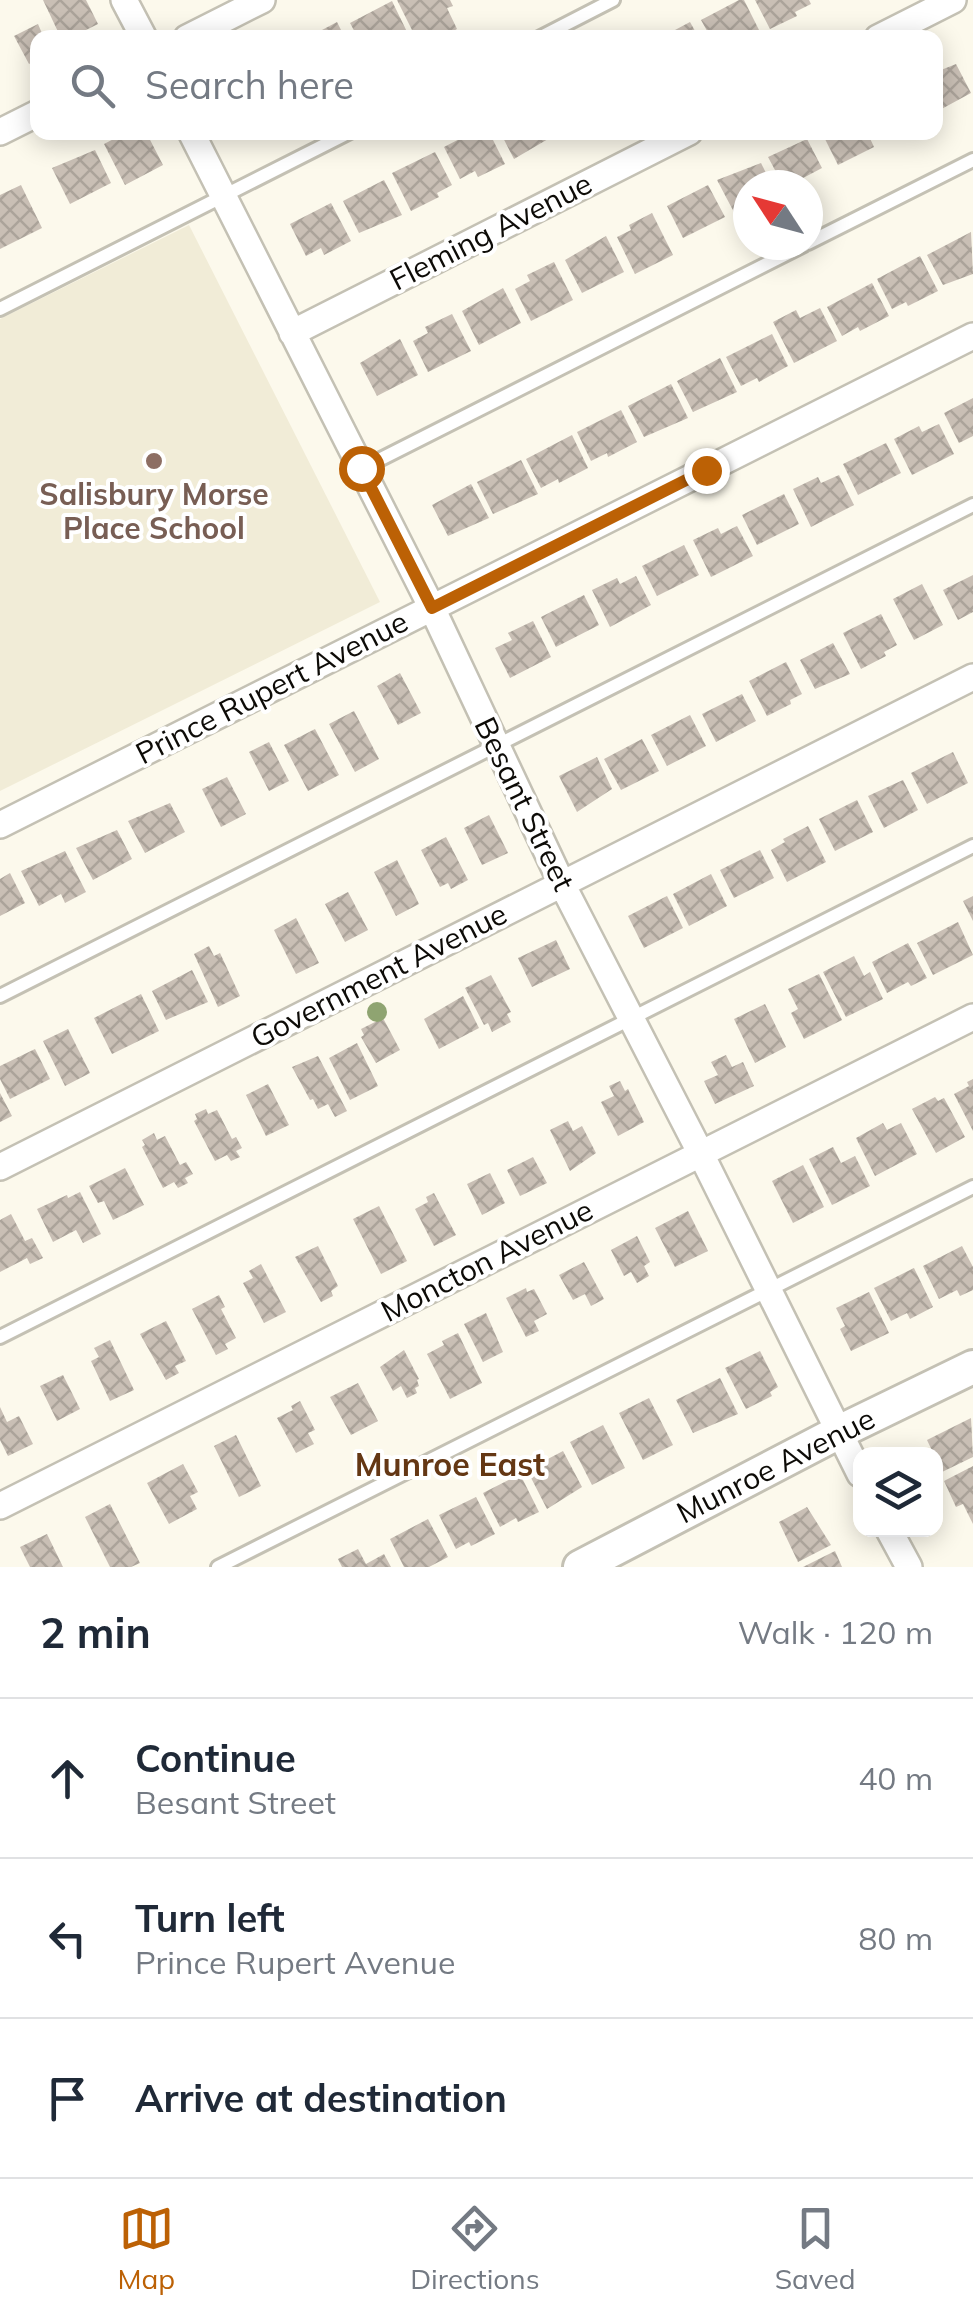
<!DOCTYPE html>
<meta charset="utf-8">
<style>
:root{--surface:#fff;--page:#f2f2f3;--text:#1f2937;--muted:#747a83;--line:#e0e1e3;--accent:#bc6105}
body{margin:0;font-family:Mulish,sans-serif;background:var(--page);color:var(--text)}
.controls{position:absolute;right:30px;bottom:30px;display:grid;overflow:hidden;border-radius:20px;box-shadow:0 5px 25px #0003}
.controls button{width:90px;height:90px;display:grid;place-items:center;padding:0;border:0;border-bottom:2px solid var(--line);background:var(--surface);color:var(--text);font:50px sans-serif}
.compass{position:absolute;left:733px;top:170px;width:90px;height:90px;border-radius:50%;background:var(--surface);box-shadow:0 5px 25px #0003;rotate:306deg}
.stop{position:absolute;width:30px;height:30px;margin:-22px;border:8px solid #bc6105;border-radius:50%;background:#fff}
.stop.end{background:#bc6105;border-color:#fff;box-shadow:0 2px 10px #0008}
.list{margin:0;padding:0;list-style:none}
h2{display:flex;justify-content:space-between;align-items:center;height:130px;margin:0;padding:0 40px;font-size:42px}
h2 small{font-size:32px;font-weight:400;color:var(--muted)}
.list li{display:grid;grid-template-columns:65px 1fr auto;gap:30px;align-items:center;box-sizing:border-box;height:160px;padding:0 40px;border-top:2px solid var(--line)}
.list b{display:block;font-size:38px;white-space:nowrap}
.list p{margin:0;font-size:32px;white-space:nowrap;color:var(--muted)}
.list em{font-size:32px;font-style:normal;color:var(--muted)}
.icon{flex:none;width:55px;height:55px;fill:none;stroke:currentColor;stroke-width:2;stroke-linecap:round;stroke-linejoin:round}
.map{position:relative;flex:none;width:973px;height:1567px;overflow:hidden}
.search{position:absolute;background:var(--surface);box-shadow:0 5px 25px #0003;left:30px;right:30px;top:30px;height:110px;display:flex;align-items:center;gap:25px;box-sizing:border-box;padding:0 35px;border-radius:20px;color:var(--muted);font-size:38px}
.sheet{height:610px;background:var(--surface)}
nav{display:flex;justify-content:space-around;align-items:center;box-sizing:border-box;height:140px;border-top:2px solid var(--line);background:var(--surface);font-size:28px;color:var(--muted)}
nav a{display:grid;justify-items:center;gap:5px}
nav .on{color:var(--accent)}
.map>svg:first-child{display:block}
</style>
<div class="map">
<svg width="973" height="1567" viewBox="0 0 973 1567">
<defs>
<pattern id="building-cross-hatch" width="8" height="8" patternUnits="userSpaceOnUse" patternTransform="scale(2.5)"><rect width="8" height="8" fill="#c9bfb5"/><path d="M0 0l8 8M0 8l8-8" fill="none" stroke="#aba39a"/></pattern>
</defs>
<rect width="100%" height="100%" fill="#fcf9ec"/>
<path fill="#f1ecd7" d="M189 225 380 602 0 791V319Z"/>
<path fill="url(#building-cross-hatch)" d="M43 0H86L98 24 70 38H61Z
M397 0H450L453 6 447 8 457 29 441 38H416Z
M739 0H744L761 34 753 38H711L701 20Z
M755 0H809L811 4 795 12 797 16 770 29Z
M392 1 410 38H358L350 23Z
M337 22 345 38H307Z
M690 22 699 38H660Z
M38 24 44 38H38V59L29 64 14 36Z
M956 64 971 93 936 112V72Z
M127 132 130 137 146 132 163 165 125 185 104 144Z
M473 132H489L505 164 478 177 475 171 460 179 444 147Z
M500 132H560L514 159Z
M828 132H867L874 147 838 165 823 135Z
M807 139 822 168 790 185H783L768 157Z
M95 150 111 183 70 204 52 168Z
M435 152 452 185 437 193 439 197 411 211 392 173Z
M761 163 772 185H748V209L736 216 717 180Z
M384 180 402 215 359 233 343 201Z
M21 185 42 228 0 249V195Z
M708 185 725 217 683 238 667 206Z
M331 203 351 241 324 255 321 248 306 256 290 224Z
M652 213 673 255 635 274 617 237 631 230 629 225Z
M971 232 973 274 943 285 927 255Z
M606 236 624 272 582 293 565 260Z
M920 256 938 291 908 306 906 302 892 309 877 279Z
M554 262 573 300 531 321 515 289 530 281 527 275Z
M872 283 889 316 860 331 858 327 842 336 827 307Z
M503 288 521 323 479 345 462 311Z
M820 308 837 341 794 363 773 322 796 310 800 318Z
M452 314 471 351 428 372 413 341 428 333 425 327Z
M772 334 788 366 759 382 757 378 741 386 726 357Z
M400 339 418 375 377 396 360 363Z
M720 358 737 392 693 412 677 381Z
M671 384 688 418 644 437 628 406Z
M973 398V436L959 443 944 413Z
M621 410 637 442 608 457 607 453 591 461 577 432Z
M939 424 954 454 912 475 894 439 919 426 922 432Z
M572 435 588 468 559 483 558 479 541 488 526 459Z
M886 443 901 473 858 495 843 464Z
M521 460 538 494 493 514 477 482Z
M839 475 854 505 811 527 793 489 818 477 821 483Z
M471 484 489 518 448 536 432 505Z
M784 494 799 524 757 545 742 515Z
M737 526 753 556 711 577 693 540 718 528 721 534Z
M684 545 699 575 657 596 642 566Z
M973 575V612L958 620 943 590Z
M636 576 651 605 610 627 592 590 617 578 620 584Z
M922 584 943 625 914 640 893 599Z
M584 595 599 625 556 647 541 617Z
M881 614 897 645 884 652 886 656 861 669 843 633Z
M533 621 551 657 510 678 495 648 512 640 508 633Z
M833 643 850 674 815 689 800 660Z
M786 662 802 694 790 700 791 704 767 716 749 681Z
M400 673 421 713 398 725 377 686Z
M742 694 756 721 716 742 702 714Z
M354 711 379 759 355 772 329 724Z
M690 715 706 746 667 766 651 735Z
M315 729 339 775 308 791 284 745Z
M642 739 659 771 621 790 604 759Z
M269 742 289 781 269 791 249 752Z
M953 752 968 783 927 804 911 773Z
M597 757 612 789 577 812 559 776Z
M227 777 246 814 221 827 202 789Z
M903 780 918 810 884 828 868 796Z
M857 800 873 832 835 851 819 819Z
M170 803 185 832 145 853 128 821Z
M489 815 508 853 482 865 464 828Z
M808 826 826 862 787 882 771 850 785 842 783 839Z
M117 830 132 859 93 880 76 848Z
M446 837 468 880 451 889 448 883 440 887 421 850Z
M760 850 774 878 734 898 720 870Z
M65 851 86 892 65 903 61 894 39 906 21 871Z
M397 860 419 904 396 916 374 872Z
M10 873 25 903 0 916V879Z
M711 874 727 906 689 926 673 894Z
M348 892 368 930 345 942 325 904Z
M667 896 683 928 644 948 628 916Z
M973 896V921L963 901Z
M296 918 319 963 296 974 274 930Z
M958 922 973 955 933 975 917 943Z
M556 940 570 969 532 987 518 958Z
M908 943 927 978 911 986 908 982 887 993 872 962Z
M209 946 214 956 220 953 240 996 218 1007 194 954Z
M854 956 864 976 870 972 883 999 846 1017 823 972Z
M192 970 208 1002 166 1020 152 991Z
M819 974 842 1020 804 1039 791 1013 798 1009 788 989Z
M491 975 511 1012 507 1014 511 1022 492 1032 488 1023 484 1025 465 988Z
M141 994 159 1031 112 1054 94 1018Z
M463 996 479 1028 439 1049 424 1019Z
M765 1004 786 1047 755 1063 734 1019Z
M383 1018 400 1050 376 1063 361 1037 364 1035 361 1029Z
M68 1029 90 1073 65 1086 43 1041Z
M357 1043 378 1086 350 1100 329 1058Z
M35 1049 50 1079 10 1099 0 1079V1066Z
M726 1055 732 1067 743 1062 754 1086 715 1104 704 1081 718 1075 711 1062Z
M318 1056 347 1111 335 1117 328 1104 318 1109 313 1099 310 1100 292 1067Z
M973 1079V1131L954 1094 969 1086 967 1082Z
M620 1081 625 1091 628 1089 644 1122 618 1136 601 1102 614 1096 609 1086Z
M268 1084 289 1125 266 1136 246 1095Z
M0 1093 12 1116 0 1122Z
M935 1097 938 1101 944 1098 965 1137 936 1153 912 1109Z
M206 1109 208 1114 217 1110 232 1139 236 1137 242 1148 236 1151 240 1157 231 1161 227 1155 215 1161 194 1121 197 1119 195 1114Z
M568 1121 573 1131 582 1126 596 1153 570 1171 550 1130Z
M883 1123 887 1130 901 1123 917 1154 875 1176 856 1138Z
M154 1133 157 1140 165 1136 180 1165 186 1162 193 1174 185 1178 188 1183 178 1188 174 1182 163 1188 142 1147 145 1145 142 1140Z
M833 1147 841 1163 855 1156 870 1186 832 1205 809 1159Z
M533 1157 547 1183 520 1196 507 1170Z
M803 1165 824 1207 793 1223 772 1181Z
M125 1168 144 1205 113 1220 104 1201 98 1203 89 1186Z
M490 1173 505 1203 482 1215 467 1184Z
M80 1192 101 1234 83 1243 76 1230 53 1242 37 1209 67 1195 68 1198Z
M434 1193 456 1235 434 1246 415 1209 428 1202 426 1197Z
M379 1206 407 1261 381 1274 353 1219Z
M688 1211 708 1251 675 1267 655 1228Z
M11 1214 25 1241 32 1238 43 1258 30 1264 27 1258 0 1272V1220Z
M637 1236 650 1262 644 1266 649 1276 637 1283 631 1272 624 1276 611 1250Z
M318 1246 338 1286 331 1291 333 1296 321 1302 295 1257Z
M962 1246 973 1267V1290L960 1296 957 1290 939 1299 923 1266Z
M584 1262 604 1299 591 1306 585 1294 573 1300 559 1275Z
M261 1264 286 1312 264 1323 243 1283 253 1278 249 1271Z
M914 1268 933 1307 910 1319 907 1313 891 1321 874 1288Z
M526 1288 527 1292 534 1289 547 1314 534 1321 539 1331 526 1337 506 1298Z
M869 1292 889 1333 851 1351 840 1329 845 1326 836 1308Z
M219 1295 225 1307 221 1309 236 1338 225 1344 228 1349 216 1355 192 1309Z
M486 1313 503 1352 483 1362 464 1324Z
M166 1321 186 1361 175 1366 179 1373 166 1380 140 1334Z
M458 1333 482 1383 450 1399 427 1354 444 1345 442 1341Z
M110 1340 134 1390 110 1401 91 1361 99 1357 94 1348Z
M404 1350 419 1379 417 1380 419 1386 415 1388 417 1393 407 1398 401 1386 393 1391 380 1367Z
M760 1351 778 1387 770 1392 772 1396 746 1409 725 1368Z
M63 1375 80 1409 57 1421 40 1386Z
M720 1378 738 1414 693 1433 676 1400Z
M358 1383 378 1421 351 1435 330 1397Z
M649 1398 673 1445 643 1460 619 1413Z
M300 1401 315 1430 308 1433 314 1444 296 1453 277 1418 293 1410 291 1406Z
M0 1407 7 1422 19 1416 33 1444 8 1456 0 1440Z
M971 1418 973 1457 942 1472 927 1440Z
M603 1425 625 1468 592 1485 570 1442Z
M236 1435 261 1486 239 1497 214 1446Z
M563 1451 582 1487 547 1509 527 1470Z
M183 1464 198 1492 190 1496 197 1509 169 1524 147 1483Z
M973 1466V1524L963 1504 956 1507 944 1481Z
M520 1474 539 1512 518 1522 516 1518 500 1527 483 1493Z
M476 1497 495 1534 471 1546 469 1542 456 1549 439 1515Z
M110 1504 140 1563 131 1567H110L85 1517Z
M807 1507 831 1545 798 1562 779 1522Z
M428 1519 448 1557 429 1567H404L390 1539Z
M47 1534 63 1567H30L20 1547Z
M358 1549 366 1564 384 1554 391 1567H342L338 1559Z
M835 1551 842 1567H803Z"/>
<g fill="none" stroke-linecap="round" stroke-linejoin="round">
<defs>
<path id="lane" d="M539 38 613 0
M808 243 973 160
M0 309 350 132
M361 469 804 245
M0 996 973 505
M0 1337 973 846
M218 1567 973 1187"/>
<path id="street" d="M124 0 144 38
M187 38 262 0
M878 38 953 0
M0 132 38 113
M191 132 432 608 562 884 701 1154 860 1474
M292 333 689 132
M0 825 973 336
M0 1167 973 677
M0 1506 973 1017
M889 1530 909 1567"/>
<path id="secondary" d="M580 1567 839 1432 973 1367"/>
</defs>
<use href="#lane" stroke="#c4c1b4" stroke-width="18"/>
<use href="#street" stroke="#c4c1b4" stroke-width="30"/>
<use href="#secondary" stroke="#c4c1b4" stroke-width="38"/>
<use href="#lane" stroke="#fff" stroke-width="12"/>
<use href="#street" stroke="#fff" stroke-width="25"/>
<use href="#secondary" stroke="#fff" stroke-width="32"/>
</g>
<circle fill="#8fa471" cx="377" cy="1012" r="10"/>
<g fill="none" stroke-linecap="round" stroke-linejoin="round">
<path stroke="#bc6105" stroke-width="12" d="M361 468 432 608 706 470"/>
</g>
<circle fill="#8d6e63" stroke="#fff" stroke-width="4" cx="154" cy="461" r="10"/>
<g text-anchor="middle" stroke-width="8" stroke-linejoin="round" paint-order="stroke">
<g font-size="30" fill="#0d0b07" stroke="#fff">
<text transform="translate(491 232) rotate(-27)" y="10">Fleming Avenue</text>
<text transform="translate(272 688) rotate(-27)" y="10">Prince Rupert Avenue</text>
<text transform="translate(524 804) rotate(64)" y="10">Besant Street</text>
<text transform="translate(379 976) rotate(-27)" y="10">Government Avenue</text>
<text transform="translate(487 1261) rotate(-27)" y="10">Moncton Avenue</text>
<text transform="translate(776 1466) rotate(-27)" y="10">Munroe Avenue</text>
</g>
<g font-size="30" font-weight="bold" fill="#785e54" stroke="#fff">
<text x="154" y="505">Salisbury Morse<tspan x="154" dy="34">Place School</tspan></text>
</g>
<g font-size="32" font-weight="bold" fill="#643714" stroke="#fff">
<text x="450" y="1476">Munroe East</text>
</g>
</g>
</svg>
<div class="controls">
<button><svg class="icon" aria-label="layers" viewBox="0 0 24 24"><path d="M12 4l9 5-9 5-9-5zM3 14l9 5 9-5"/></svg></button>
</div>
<svg class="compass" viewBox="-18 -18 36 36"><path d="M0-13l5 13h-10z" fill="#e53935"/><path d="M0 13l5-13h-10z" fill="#747a83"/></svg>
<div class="stop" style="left:361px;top:468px"></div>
<div class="stop end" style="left:706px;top:470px"></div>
<div class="search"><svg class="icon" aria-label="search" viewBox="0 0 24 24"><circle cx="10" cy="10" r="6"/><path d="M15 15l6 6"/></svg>Search here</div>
</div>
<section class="sheet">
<h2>2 min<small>Walk · 120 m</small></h2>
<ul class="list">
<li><svg class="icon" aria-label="ahead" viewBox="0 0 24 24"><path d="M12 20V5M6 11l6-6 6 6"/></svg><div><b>Continue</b><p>Besant Street</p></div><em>40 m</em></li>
<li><svg class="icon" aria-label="left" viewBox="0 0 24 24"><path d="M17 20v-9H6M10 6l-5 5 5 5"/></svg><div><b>Turn left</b><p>Prince Rupert Avenue</p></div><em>80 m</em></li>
<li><svg class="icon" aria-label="arrive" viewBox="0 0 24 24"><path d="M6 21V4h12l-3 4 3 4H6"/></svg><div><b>Arrive at destination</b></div></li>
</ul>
</section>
<nav>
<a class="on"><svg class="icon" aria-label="map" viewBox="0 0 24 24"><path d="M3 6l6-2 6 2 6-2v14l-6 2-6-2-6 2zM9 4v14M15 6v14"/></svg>Map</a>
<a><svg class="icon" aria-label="directions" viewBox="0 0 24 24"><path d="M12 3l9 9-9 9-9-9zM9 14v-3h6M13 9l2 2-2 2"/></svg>Directions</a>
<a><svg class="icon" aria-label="saved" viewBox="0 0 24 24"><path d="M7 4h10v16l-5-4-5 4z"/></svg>Saved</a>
</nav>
